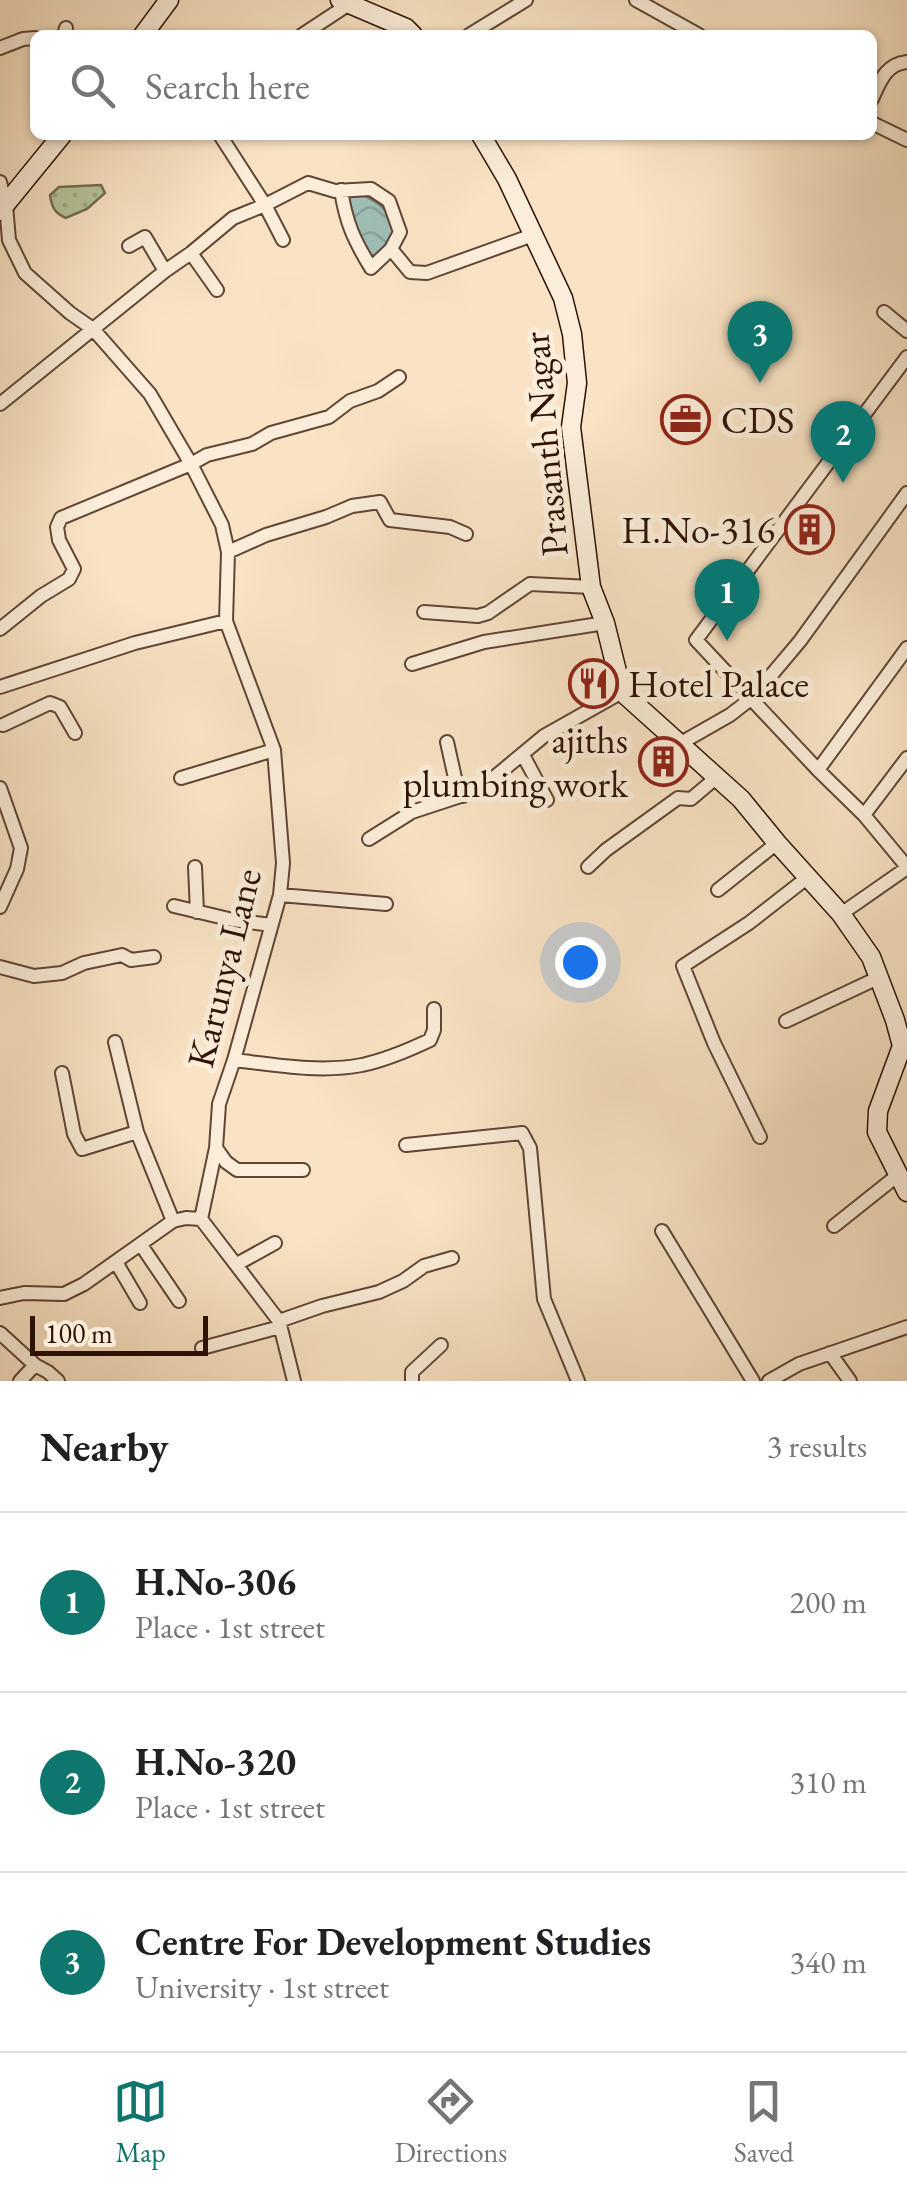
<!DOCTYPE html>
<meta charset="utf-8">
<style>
:root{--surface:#fff;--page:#f2f2f2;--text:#202124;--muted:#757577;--line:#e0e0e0;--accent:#0f766e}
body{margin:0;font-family:"EB Garamond",serif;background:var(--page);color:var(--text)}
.scale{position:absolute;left:30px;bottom:25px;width:178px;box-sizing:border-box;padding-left:10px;border:5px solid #2d1205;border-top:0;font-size:28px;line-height:35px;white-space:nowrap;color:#2d1205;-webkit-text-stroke:8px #fbedd9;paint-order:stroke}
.you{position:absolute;left:580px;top:962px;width:35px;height:35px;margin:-25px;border:8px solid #fff;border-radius:50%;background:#1a73e8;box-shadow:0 0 0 15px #1a73e833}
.badge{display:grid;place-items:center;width:65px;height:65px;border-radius:50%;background:var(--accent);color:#fff;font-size:32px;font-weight:700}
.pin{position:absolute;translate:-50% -82px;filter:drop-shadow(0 2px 5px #0008)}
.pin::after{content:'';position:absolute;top:52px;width:35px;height:30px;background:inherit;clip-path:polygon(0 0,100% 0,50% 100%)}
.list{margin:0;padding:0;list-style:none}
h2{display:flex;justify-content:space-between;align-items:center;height:130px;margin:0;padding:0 40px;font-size:42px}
h2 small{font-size:32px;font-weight:400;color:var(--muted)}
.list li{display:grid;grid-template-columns:65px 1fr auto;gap:30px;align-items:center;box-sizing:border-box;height:180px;padding:0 40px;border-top:2px solid var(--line)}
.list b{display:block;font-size:38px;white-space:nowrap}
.list p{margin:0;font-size:32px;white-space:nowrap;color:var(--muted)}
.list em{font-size:32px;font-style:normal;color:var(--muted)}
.icon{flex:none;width:55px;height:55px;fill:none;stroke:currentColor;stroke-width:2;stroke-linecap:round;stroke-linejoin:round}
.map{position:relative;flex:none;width:907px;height:1381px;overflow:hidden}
.search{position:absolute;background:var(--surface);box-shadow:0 2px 8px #0004;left:30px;right:30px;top:30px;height:110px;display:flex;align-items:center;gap:25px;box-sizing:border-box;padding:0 35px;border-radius:15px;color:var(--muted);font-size:38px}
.sheet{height:670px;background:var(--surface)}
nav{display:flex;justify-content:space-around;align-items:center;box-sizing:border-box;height:140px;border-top:2px solid var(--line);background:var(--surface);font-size:28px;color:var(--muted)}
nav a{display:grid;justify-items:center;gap:5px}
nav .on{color:var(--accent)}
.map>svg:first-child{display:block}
</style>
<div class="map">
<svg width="907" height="1381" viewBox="0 0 907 1381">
<defs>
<pattern id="grass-dots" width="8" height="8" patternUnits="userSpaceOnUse" patternTransform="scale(2.5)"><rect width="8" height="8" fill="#b6c59a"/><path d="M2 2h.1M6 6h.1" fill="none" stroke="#9da883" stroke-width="1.8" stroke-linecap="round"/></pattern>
<pattern id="water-waves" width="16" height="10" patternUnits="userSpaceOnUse" patternTransform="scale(2.5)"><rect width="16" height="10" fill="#9ebeb5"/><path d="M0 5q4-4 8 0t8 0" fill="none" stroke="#88a29a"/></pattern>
</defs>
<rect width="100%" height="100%" fill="#f9e3c4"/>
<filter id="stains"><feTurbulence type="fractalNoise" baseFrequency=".002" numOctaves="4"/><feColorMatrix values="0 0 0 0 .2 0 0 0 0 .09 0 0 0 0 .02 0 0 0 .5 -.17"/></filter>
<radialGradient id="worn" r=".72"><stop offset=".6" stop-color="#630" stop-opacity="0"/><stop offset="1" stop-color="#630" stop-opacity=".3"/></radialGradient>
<path fill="url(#grass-dots)" stroke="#726c50" stroke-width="2.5" d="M101 185 105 193 87 209 66 218C54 213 52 207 50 195L59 187Z"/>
<path fill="url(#water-waves)" stroke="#71796f" stroke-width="2.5" d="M361 194C388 206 390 213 394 242L378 256 362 254 341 198Z"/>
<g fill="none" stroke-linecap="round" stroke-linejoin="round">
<defs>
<path id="street" d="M636 0 699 35
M64 35 66 28
M302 35 349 4
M469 35 526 0
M0 48 23 39 35 38
M872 99C880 81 886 64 907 62
M872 123 907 140
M220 135 265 205 308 183 335 191 371 189 389 201 400 232 391 249 371 268C354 240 346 223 341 190
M0 182 6 205 9 240 25 273 70 313 93 329 150 394 191 464 222 525 228 552 226 621 274 750 283 863 280 895 234 1060 219 1104 216 1148 201 1219 279 1321 294 1381
M129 246 145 237 165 271
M391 249 410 272 427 273 533 235
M217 290 191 253 233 218 265 205 283 240
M884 312 907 331
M907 357 696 640 818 770 864 815 907 867
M0 404 165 271 191 253
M228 552 266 535 326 517 352 506 380 502 390 520 450 527 466 534
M424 612 478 616 488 613 530 584 591 587
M0 629 41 596 69 579 74 569 59 540 57 527 61 518 191 464 207 455 252 444 271 433 329 417 350 401 378 391 399 377
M412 664 484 642 605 623
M0 687 135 643 226 621
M3 725 50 703 60 707 75 733
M447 742 455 778 463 796
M681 743 730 715 752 698 800 641 907 493
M523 755 547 800
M818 770 907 648
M181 778 274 750
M0 788 21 848 17 869 0 907
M864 815 907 758
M369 839 412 812 479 790 544 736 622 692
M195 867 197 912
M588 867 606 850 678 798 691 799 717 777
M718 890 777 843
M280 895 386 904
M174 906 233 920 271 925
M841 914 907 868
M0 967 34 976 62 973 84 963 122 955 131 960 154 957
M786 1021 880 977
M115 1042 137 1132
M234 1060C276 1065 320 1073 362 1065 385 1060 409 1050 430 1040L434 1030V1009
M62 1073 74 1134 82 1149 137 1132 173 1221
M760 1137 714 1043 683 966 749 923 808 877
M406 1145 522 1133 530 1148 544 1299 578 1381
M216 1148 226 1162 237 1170H303
M834 1226 898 1175
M662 1231 753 1381
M141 1245 179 1301
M116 1262 140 1303
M237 1264 275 1243
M0 1298 24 1293 64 1294 84 1284 173 1221 186 1218 201 1219
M279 1321 322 1306 379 1292 403 1281 424 1266 452 1258
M0 1333 35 1365 20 1381
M202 1348 280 1327
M830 1353 850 1381
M35 1365 48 1372 58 1381
M412 1381V1372L441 1345
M769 1381 799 1364 907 1327"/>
<path id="secondary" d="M340 0 406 28 413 35
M143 35 169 0
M481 135 507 179 563 298 572 334 577 383 571 427 591 587 605 623 622 692 741 799 777 843 841 914 871 957 895 1020 902 1046 878 1111 877 1132 907 1192
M0 211 62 135"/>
</defs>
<use href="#street" stroke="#604635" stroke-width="16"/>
<use href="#secondary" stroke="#2d1205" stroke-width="21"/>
<use href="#street" stroke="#fbedd9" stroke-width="12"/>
<use href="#secondary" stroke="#fbedd9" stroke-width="18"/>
</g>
<defs>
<symbol id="office-ring" viewBox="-11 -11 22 22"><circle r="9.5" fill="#fbedd9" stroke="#8f2418" stroke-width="1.5"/><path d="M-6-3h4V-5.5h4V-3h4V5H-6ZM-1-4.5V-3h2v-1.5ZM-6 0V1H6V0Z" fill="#8f2418"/></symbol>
<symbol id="building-ring" viewBox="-11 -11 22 22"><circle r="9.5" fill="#fbedd9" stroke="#8f2418" stroke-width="1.5"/><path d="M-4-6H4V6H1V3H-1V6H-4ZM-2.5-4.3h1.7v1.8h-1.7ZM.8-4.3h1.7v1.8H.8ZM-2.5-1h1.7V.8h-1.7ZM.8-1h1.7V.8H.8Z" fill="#8f2418"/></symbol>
<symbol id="restaurant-ring" viewBox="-11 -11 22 22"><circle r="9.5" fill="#fbedd9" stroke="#8f2418" stroke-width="1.5"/><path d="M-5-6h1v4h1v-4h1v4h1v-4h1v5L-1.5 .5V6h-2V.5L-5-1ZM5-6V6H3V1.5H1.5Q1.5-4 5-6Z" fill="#8f2418"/></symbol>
</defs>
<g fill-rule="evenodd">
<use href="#office-ring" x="658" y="392" width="55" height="55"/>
<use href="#building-ring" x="782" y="502" width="55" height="55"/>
<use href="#restaurant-ring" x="566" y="656" width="55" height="55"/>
<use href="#building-ring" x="636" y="734" width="55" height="55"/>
</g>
<g text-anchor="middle" stroke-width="10" stroke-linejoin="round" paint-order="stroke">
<g font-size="38" fill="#2d1205" stroke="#fbedd9" text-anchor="start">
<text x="721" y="433">CDS</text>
<text x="775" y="543" text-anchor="end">H.No-316</text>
<text x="628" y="697">Hotel Palace</text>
<text x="628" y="753" text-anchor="end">ajiths<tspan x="628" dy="44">plumbing work</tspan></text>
</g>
<g font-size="38" fill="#2d1205" stroke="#fbedd9">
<text transform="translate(545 444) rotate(-95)" y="13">Prasanth Nagar</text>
<text transform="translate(224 968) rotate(-76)" y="13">Karunya Lane</text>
</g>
</g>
<rect width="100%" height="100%" filter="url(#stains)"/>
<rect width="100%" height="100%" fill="url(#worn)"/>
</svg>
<div class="scale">100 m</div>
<div class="you"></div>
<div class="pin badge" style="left:727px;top:641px">1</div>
<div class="pin badge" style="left:843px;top:483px">2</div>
<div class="pin badge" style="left:760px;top:383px">3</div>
<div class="search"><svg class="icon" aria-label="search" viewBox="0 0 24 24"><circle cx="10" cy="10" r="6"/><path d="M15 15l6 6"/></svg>Search here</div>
</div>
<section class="sheet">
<h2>Nearby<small>3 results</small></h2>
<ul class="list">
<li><span class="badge">1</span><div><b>H.No-306</b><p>Place · 1st street</p></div><em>200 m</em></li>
<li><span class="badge">2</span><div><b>H.No-320</b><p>Place · 1st street</p></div><em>310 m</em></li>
<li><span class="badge">3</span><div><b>Centre For Development Studies</b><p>University · 1st street</p></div><em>340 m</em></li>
</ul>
</section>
<nav>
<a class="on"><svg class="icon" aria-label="map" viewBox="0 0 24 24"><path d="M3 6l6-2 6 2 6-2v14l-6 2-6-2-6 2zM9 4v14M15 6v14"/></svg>Map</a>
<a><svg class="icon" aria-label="directions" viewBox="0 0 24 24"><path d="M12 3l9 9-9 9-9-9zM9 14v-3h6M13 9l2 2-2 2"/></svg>Directions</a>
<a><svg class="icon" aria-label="saved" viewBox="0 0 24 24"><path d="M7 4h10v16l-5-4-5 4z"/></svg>Saved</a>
</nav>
